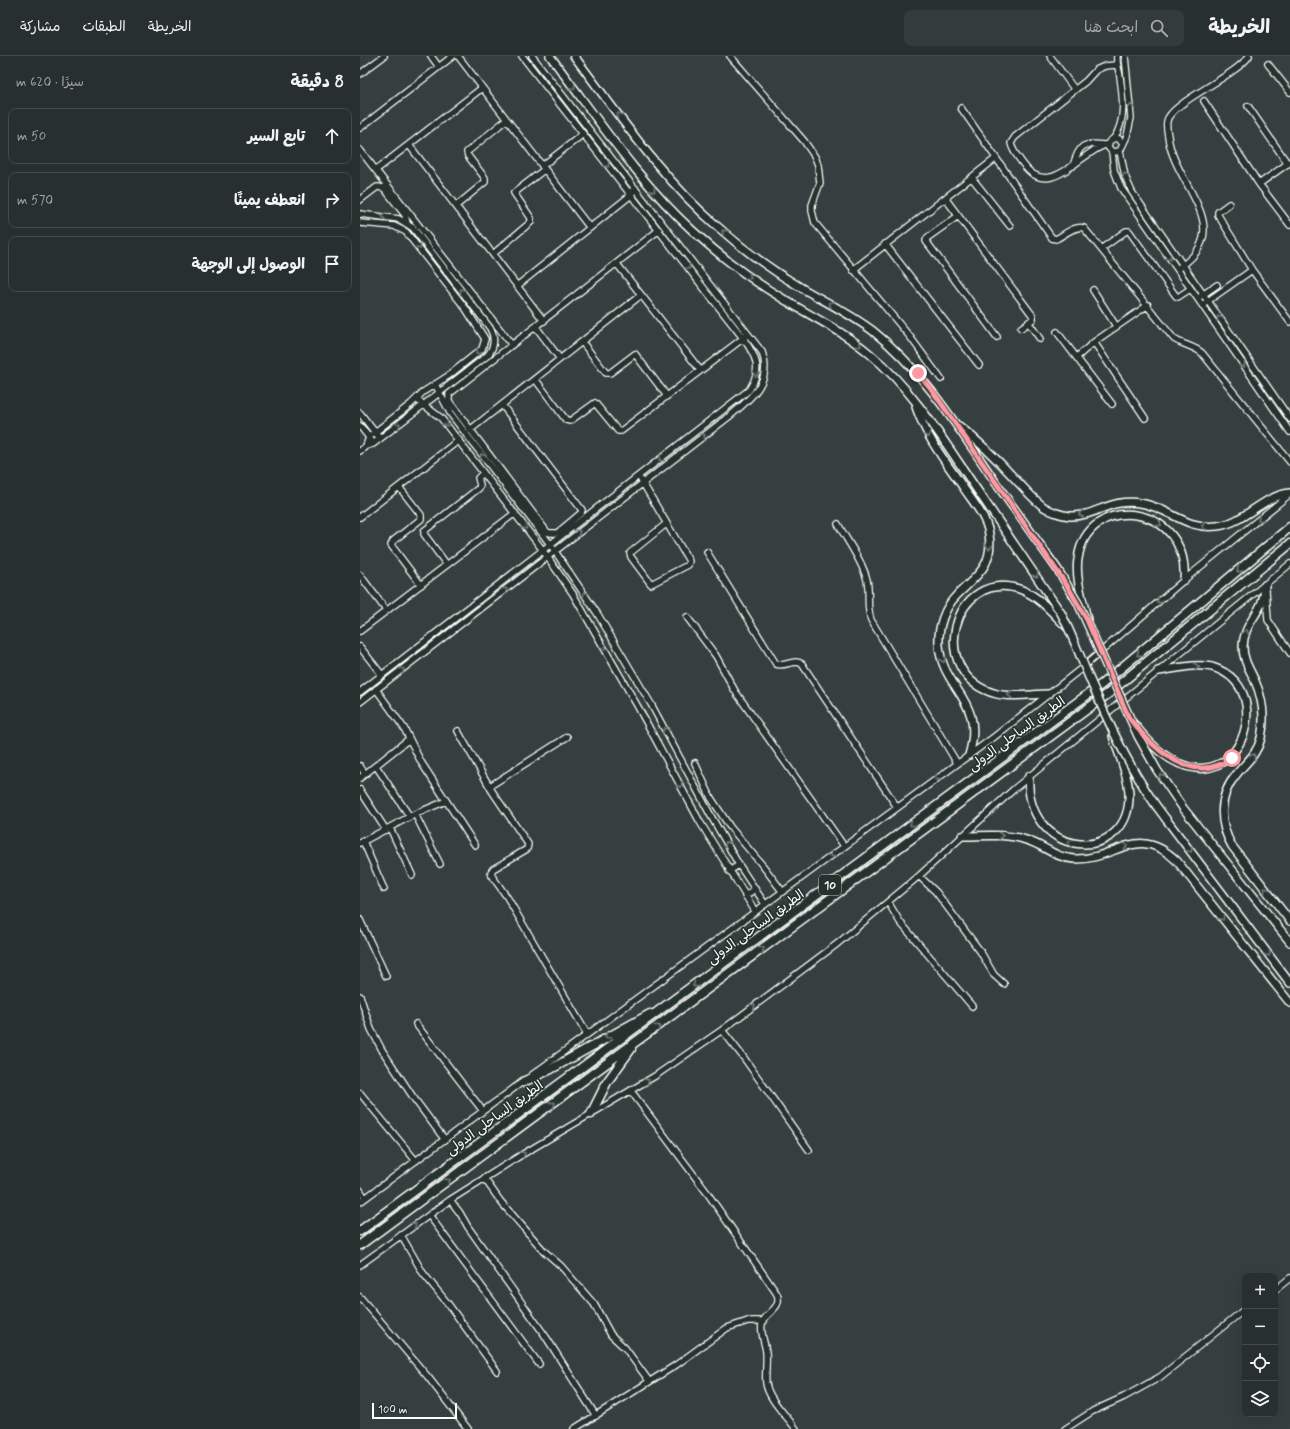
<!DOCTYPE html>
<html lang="ar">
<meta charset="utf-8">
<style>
:root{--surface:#282f2f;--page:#343b3b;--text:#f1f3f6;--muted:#a5a9aa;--line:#444a4b}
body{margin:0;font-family:Mynerve,"Playpen Sans Arabic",sans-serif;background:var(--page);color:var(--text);direction:rtl}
.controls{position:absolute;right:12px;bottom:12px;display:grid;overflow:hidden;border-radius:8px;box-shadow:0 4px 16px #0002}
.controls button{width:36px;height:36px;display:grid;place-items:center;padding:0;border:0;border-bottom:1px solid var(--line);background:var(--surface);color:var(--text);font:20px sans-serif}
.scale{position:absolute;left:12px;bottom:10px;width:85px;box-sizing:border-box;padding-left:4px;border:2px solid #fff;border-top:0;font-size:11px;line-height:14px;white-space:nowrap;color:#fff;-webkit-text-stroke:3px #26332d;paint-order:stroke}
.stop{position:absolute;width:12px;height:12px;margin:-9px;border:3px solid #ff9aa2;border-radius:50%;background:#fff}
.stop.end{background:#ff9aa2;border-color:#fff;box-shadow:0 1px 4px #0008}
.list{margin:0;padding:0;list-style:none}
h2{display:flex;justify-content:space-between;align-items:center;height:52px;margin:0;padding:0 16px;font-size:17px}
h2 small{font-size:13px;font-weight:400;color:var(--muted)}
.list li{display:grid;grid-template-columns:26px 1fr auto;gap:12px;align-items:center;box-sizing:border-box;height:56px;margin:0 8px 8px;padding:0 8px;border:1px solid var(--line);border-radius:8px}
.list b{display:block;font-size:15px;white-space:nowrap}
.list em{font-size:13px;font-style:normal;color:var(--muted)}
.icon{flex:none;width:22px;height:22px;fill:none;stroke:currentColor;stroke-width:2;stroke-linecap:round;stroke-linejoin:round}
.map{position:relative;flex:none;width:930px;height:1373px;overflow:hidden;direction:ltr}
header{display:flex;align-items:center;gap:24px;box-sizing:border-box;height:56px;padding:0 20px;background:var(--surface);border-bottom:1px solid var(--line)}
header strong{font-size:19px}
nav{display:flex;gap:22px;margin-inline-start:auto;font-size:14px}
.search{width:280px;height:36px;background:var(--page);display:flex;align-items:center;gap:10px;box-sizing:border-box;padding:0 14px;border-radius:8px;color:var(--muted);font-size:15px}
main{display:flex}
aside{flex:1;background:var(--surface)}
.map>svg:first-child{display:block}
</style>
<header>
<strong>الخريطة</strong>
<div class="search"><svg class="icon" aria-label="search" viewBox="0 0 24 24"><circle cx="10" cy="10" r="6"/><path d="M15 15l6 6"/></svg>ابحث هنا</div>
<nav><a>الخريطة</a><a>الطبقات</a><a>مشاركة</a></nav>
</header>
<main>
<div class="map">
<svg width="930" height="1373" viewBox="0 0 930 1373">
<rect width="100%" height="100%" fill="#353f3f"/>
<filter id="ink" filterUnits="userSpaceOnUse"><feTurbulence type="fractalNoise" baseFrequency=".025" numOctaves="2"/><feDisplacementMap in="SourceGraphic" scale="8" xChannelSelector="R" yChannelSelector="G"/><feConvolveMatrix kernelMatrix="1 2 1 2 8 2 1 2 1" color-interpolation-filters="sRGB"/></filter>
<g filter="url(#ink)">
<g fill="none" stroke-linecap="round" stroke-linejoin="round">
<defs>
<path id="minor" d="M71 0 79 11
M98 0 230 172
M370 0 444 85 455 101 458 109 460 127 452 149V155L455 167 551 282 581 323
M690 0 715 34
M908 8 930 36
M0 18 24 0
M844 45 899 128 930 169
M888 50 928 108
M601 52 692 182 696 183C704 179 715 169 724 172L814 283C823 289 834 290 842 297L930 406
M0 72 93 0
M754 82C766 65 763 42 760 21 759 13 756 9 757 0
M748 88C721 94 690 146 663 108 659 102 652 95 651 87L655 81 726 25 736 14 745 10 756 9
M763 88 759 83 754 82 749 86 748 91 752 96 760 95 767 80 771 62 765 0
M49 89 184 265
M0 94 152 289
M760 95 765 120 772 136 930 363
M752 96 754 114 761 132 930 376
M182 110 223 78
M713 110C719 89 723 86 744 89
M16 114 122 32
M612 122 650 170
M899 128 930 106
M585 142 673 260V263L661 272
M0 144 17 131 24 132 45 159 47 167
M869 148 858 156V159L892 214 930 266
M96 150 125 126V122L108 100 107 96 146 64
M0 158 39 163 53 172 130 272C135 281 135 290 128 299L13 388 6 390 0 395
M598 160 567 182 566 185 637 281
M0 167 34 170 46 176 106 253 125 283 122 293 88 320 63 336 51 348 9 381 6 390
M525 188 619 309
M741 193 766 175H769L816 240 818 241 830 233
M133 198 171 166V162L154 137 185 113
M257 208 340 314
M820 211C878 172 813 128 808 80 807 75 806 70 807 65 810 47 876 20 889 0
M493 214 635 103
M157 230 271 139 275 132
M733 234 756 270
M841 240 857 229
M845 247 892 214
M669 267 680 283
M176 271 200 303
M697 276 752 348
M222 286 246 317H250L275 298 307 340
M734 286 785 362
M717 301 734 286 788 249
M175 323 206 364 210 365 235 347 258 375H261L386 280
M75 328 90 357 190 488 237 557 291 648 351 760 379 809 405 848
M56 343 81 362 182 493 213 538 278 651 340 766 395 855
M142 349 222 454 221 457 197 477H190L187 476 89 345V338L299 174
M0 357 20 383
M0 370 11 384
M110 374 281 239
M281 424 329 505 328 509 291 528 271 501 270 497 306 468
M39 431 61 459V463L33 485 31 489 61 529
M0 461 99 384
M478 468C487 485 502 504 507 524 510 537 506 550 511 564L597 707
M347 496 416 608C425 612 434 602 442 608L537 751
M87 509 64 478V475L119 432 120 429 118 422 123 417
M0 519 26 554
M906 534 908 564 930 597
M327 561 356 600 375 635 484 790
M0 575 155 457
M0 591 22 619
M16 633 44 672 61 706 115 789
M0 636 389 334C403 313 396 300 383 282L162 0
M0 646 371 359C391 342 413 325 402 296L172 0
M98 675 132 735 168 788 167 793 133 813 131 816 132 820 147 841 227 978
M335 707 351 742 370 771 403 810 422 835
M0 710 5 718
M16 710 50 761
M0 722 49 683
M130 730 207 681
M0 734 26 774
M55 758 80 808
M30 772 52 819
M3 785 24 833
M0 787 55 758 86 745
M369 815 379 809
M559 820 576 836 620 895 634 919 644 928
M385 840 395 833
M528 846 540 866 612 950
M0 864 26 920
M0 940 11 973 22 994 53 1041 85 1084
M56 968 123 1055
M362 974 384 1002 449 1094
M172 1019 634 681 722 612 824 524 930 438
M271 1035 348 1138 417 1238C423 1253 405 1256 402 1268 400 1277 405 1287 406 1296 407 1306 405 1317 406 1327 408 1343 427 1360 436 1373
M0 1037 56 1105
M124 1122 141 1146 184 1195 201 1210 234 1248 251 1279 265 1292 289 1325
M0 1134 5 1142
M90 1144 100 1157 108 1171 186 1281 236 1360
M0 1146 165 1024
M69 1159 179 1308
M41 1179 63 1217 89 1249 137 1315
M0 1209 90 1144 163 1098 295 1020 362 974 477 888 559 820 654 733 930 508
M915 1234 930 1222
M0 1241 68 1321 108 1373
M214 1373 316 1309 367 1272 388 1265H404
M705 1373 733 1355 764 1341 800 1321 885 1253"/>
<path id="major" d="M190 0C235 59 277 124 333 175 359 199 387 221 417 239 448 259 482 274 510 298 556 336 588 392 622 441
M214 0C259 59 301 122 358 171 385 195 414 216 445 234 468 247 492 259 513 275 566 317 600 375 638 430
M556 351C566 381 585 405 603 431 613 446 626 460 629 478 634 510 616 520 597 539 584 552 578 571 579 589 582 634 626 643 609 699
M599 370C620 386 638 404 656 424 665 433 674 444 684 451 692 456 701 459 710 460 735 461 750 442 780 447 809 451 825 474 857 470 885 467 902 440 930 437
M905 529C905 557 884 563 883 591 883 604 890 614 895 625 903 643 905 663 901 682 897 699 886 706 876 719 858 740 859 768 872 790L930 865
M727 563C723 544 715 522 718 503 727 435 830 447 824 524
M689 638C672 638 653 642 637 638 564 620 593 509 662 534 680 541 694 559 707 571
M774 668C865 786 930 634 852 611 835 607 815 613 798 615
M669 720C664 802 766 810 769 743 770 723 759 700 753 680
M823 752 930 886
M806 763 930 927
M602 780C623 780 646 777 666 784 684 789 695 802 714 803 755 805 777 766 817 805L930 947"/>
<path id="highway" d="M163 1026 191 1013 290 958
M231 1058 247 1026 271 993
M0 1175 742 628 930 471
M0 1189 749 637 930 488"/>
</defs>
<use href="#minor" stroke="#fff" stroke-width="8"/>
<use href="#major" stroke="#fff" stroke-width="10"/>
<use href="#highway" stroke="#fff" stroke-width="11"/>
<use href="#minor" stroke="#26332d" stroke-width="5.5"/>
<use href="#major" stroke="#26332d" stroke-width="7"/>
<use href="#highway" stroke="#26332d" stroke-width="8"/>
<defs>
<path id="major-bridge" d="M638 430 698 514 718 547 778 680 797 714 823 752
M622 441 701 557C714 582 723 609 735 635 754 680 776 725 806 763"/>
</defs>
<use href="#major-bridge" stroke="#fff" stroke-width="10" stroke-linecap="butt"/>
<use href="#major-bridge" stroke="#26332d" stroke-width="7"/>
</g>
<defs><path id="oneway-chevron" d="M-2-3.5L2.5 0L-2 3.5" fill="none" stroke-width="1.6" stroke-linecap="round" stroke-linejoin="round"/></defs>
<g stroke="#727a76">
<use href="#oneway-chevron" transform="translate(213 31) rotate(53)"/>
<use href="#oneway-chevron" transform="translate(771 51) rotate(-95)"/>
<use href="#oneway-chevron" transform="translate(259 59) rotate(-127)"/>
<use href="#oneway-chevron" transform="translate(247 109) rotate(52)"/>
<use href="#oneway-chevron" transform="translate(765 119) rotate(-110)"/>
<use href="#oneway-chevron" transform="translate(293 134) rotate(49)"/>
<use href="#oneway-chevron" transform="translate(24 160) rotate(-173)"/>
<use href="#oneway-chevron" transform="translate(364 176) rotate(-140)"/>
<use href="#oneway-chevron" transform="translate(59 191) rotate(51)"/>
<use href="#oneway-chevron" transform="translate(809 202) rotate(55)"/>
<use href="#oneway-chevron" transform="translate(328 211) rotate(52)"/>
<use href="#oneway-chevron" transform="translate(389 221) rotate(36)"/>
<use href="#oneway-chevron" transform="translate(102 235) rotate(-127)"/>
<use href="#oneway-chevron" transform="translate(471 248) rotate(-152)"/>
<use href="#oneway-chevron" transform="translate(859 262) rotate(-125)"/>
<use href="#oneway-chevron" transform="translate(499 289) rotate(37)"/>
<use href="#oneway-chevron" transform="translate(118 296) rotate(139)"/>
<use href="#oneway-chevron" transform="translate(883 309) rotate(55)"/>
<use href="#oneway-chevron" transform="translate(396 318) rotate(101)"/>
<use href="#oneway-chevron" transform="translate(86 368) rotate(52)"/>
<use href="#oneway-chevron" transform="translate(38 369) rotate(-38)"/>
<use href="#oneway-chevron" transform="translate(568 379) rotate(61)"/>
<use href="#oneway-chevron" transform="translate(343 380) rotate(-37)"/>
<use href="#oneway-chevron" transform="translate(122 400) rotate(-128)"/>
<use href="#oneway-chevron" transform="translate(301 403) rotate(142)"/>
<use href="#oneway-chevron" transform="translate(721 458) rotate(170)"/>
<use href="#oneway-chevron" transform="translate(900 463) rotate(140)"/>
<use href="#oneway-chevron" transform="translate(799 468) rotate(33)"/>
<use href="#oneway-chevron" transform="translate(844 470) rotate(-175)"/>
<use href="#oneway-chevron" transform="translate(165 471) rotate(53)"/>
<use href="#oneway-chevron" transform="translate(218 476) rotate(-38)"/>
<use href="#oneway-chevron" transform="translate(629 491) rotate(95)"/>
<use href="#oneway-chevron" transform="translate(879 514) rotate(140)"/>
<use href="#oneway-chevron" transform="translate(676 519) rotate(55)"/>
<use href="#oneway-chevron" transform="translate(145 534) rotate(-38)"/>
<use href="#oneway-chevron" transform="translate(225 538) rotate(-123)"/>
<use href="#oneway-chevron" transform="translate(799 545) rotate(139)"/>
<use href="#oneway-chevron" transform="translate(886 576) rotate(-73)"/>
<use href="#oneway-chevron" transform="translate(244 591) rotate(61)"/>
<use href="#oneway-chevron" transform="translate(779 598) rotate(140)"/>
<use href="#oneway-chevron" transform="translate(583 604) rotate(73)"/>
<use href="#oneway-chevron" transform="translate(837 611) rotate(-4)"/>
<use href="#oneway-chevron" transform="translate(42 614) rotate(-38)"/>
<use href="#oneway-chevron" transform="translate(650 639) rotate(-179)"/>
<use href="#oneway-chevron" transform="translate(305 674) rotate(-117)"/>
<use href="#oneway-chevron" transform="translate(893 700) rotate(-51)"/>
<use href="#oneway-chevron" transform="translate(801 720) rotate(-122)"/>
<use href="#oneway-chevron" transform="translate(577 722) rotate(144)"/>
<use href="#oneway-chevron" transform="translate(320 729) rotate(61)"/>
<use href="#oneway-chevron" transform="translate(552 768) rotate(144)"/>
<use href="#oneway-chevron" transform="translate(641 780)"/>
<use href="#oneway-chevron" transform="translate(710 787) rotate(-166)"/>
<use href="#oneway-chevron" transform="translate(367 788) rotate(-120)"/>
<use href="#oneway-chevron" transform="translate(765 790) rotate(-15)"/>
<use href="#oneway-chevron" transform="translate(830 794) rotate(53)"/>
<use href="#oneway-chevron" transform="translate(472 799) rotate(144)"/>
<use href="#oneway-chevron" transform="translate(906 834) rotate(-128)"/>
<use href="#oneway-chevron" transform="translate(862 862) rotate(51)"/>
<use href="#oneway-chevron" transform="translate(402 893) rotate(-37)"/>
<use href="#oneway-chevron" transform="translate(908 898) rotate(53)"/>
<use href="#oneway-chevron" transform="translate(335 929) rotate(144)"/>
<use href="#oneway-chevron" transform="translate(393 950) rotate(-37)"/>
<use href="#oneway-chevron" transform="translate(298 971) rotate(-37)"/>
<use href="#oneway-chevron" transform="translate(247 980) rotate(150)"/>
<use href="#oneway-chevron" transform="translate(287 1025) rotate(-32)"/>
<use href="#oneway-chevron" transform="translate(193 1048) rotate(-36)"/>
<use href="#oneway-chevron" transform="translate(163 1098) rotate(-31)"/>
<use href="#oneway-chevron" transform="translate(88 1125) rotate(-36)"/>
<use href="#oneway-chevron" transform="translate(54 1169) rotate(-36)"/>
</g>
</g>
<g fill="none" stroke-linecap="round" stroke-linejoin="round" filter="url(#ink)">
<path stroke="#ff9aa2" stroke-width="5" d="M558 317 570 331 708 531 727 564 769 662C794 694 832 730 872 702"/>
</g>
<g text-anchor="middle" stroke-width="3.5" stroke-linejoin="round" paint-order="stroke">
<rect fill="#26332d" stroke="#bec2c0" stroke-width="1" x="459" y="819" width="22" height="20" rx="3"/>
<g font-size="12" font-weight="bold" fill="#fff">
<text x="470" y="833">10</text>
</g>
<g font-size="13" fill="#fff" stroke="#26332d">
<text transform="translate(656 677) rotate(-36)" y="5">الطريق الساحلى الدولى</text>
<text transform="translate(395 870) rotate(-36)" y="5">الطريق الساحلى الدولى</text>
<text transform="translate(134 1061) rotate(-36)" y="5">الطريق الساحلى الدولى</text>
</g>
</g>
</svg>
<div class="controls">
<button>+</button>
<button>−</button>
<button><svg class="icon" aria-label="locate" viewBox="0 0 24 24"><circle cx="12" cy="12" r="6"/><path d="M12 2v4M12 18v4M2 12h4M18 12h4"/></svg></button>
<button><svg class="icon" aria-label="layers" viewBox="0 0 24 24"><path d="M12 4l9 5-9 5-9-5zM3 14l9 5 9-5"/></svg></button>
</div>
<div class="scale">100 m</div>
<div class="stop" style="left:872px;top:702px"></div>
<div class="stop end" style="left:558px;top:317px"></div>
</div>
<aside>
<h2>8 دقيقة<small>سيرًا · 620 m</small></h2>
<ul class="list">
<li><svg class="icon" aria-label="ahead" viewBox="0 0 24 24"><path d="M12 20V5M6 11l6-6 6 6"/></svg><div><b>تابع السير</b></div><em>50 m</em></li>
<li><svg class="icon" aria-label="right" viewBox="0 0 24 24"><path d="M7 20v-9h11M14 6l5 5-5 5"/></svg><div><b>انعطف يمينًا</b></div><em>570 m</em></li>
<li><svg class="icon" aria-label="arrive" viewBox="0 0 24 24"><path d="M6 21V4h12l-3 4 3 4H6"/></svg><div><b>الوصول إلى الوجهة</b></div></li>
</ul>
</aside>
</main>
